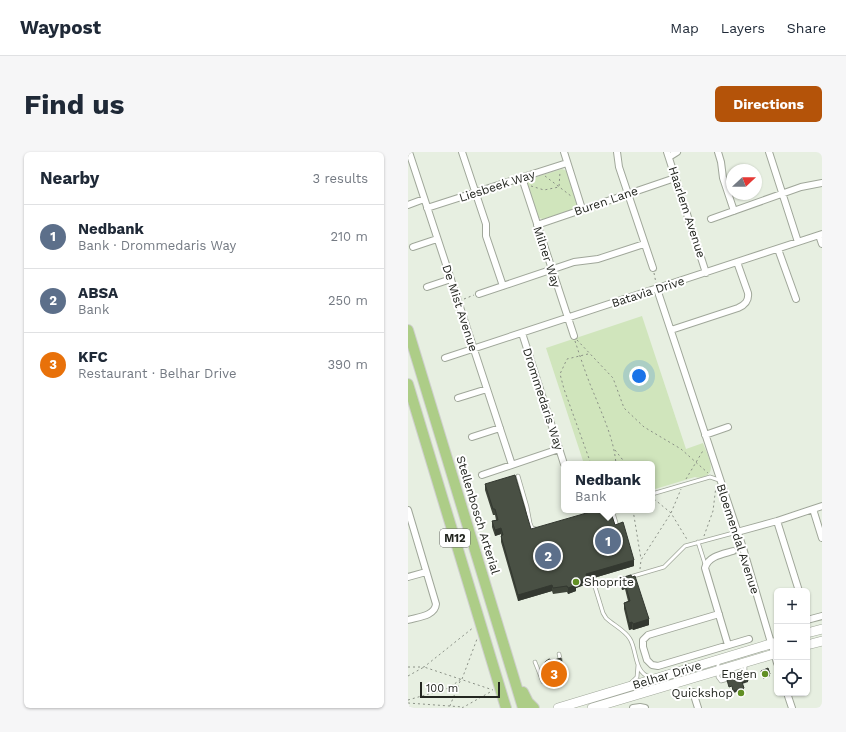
<!DOCTYPE html>
<meta charset="utf-8">
<style>
:root{--surface:#fff;--page:#f6f6f7;--text:#1f2937;--muted:#747a83;--line:#e0e1e3;--accent:#b45309}
body{margin:0;font-family:"Work Sans",sans-serif;background:var(--page);color:var(--text)}
.controls{position:absolute;right:12px;bottom:12px;display:grid;overflow:hidden;border-radius:6px;box-shadow:0 1px 3px #0004}
.controls button{width:36px;height:36px;display:grid;place-items:center;padding:0;border:0;border-bottom:1px solid var(--line);background:var(--surface);color:var(--text);font:20px sans-serif}
.compass{position:absolute;left:318px;top:12px;width:36px;height:36px;border-radius:50%;background:var(--surface);box-shadow:0 1px 3px #0004;rotate:68deg}
.scale{position:absolute;left:12px;bottom:10px;width:80px;box-sizing:border-box;padding-left:4px;border:2px solid #232620;border-top:0;font-size:11px;line-height:14px;white-space:nowrap;color:#232620;-webkit-text-stroke:3px #fff;paint-order:stroke}
.you{position:absolute;left:231px;top:224px;width:14px;height:14px;margin:-10px;border:3px solid #fff;border-radius:50%;background:#1a73e8;box-shadow:0 0 0 6px #1a73e833}
.badge{display:grid;place-items:center;width:26px;height:26px;border-radius:50%;background:var(--accent);color:#fff;font-size:13px;font-weight:700}
.pin{position:absolute;translate:-50% -50%;border:2px solid #fff;box-shadow:0 1px 4px #0006}
.popup{position:absolute;left:153px;top:309px;width:94px;height:52px;box-sizing:border-box;display:grid;place-content:center;border-radius:6px;background:var(--surface);filter:drop-shadow(0 1px 3px #0005);font-size:13px;white-space:nowrap;color:var(--muted)}
.popup b{font-size:15px;color:var(--text)}
.popup::after{content:'';position:absolute;left:50%;top:100%;margin-left:-8px;border:8px solid transparent;border-top-color:var(--surface)}
.list{margin:0;padding:0;list-style:none}
h2{display:flex;justify-content:space-between;align-items:center;height:52px;margin:0;padding:0 16px;font-size:17px}
h2 small{font-size:13px;font-weight:400;color:var(--muted)}
.list li{display:grid;grid-template-columns:26px 1fr auto;gap:12px;align-items:center;box-sizing:border-box;height:64px;padding:0 16px;border-top:1px solid var(--line)}
.list b{display:block;font-size:15px;white-space:nowrap}
.list p{margin:0;font-size:13px;white-space:nowrap;color:var(--muted)}
.list em{font-size:13px;font-style:normal;color:var(--muted)}
.icon{flex:none;width:22px;height:22px;fill:none;stroke:currentColor;stroke-width:2;stroke-linecap:round;stroke-linejoin:round}
.map{position:relative;flex:none;width:414px;height:556px;overflow:hidden;border-radius:6px}
header{display:flex;align-items:center;gap:24px;box-sizing:border-box;height:56px;padding:0 20px;background:var(--surface);border-bottom:1px solid var(--line)}
header strong{font-size:19px}
nav{display:flex;gap:22px;margin-inline-start:auto;font-size:14px}
.intro{display:flex;align-items:center;justify-content:space-between;box-sizing:border-box;height:96px;padding:0 24px}
h1{margin:0;font-size:28px}
.button{padding:10px 18px;border-radius:6px;background:var(--accent);color:#fff;font-size:14px;font-weight:700}
main{display:flex;gap:24px;padding:0 24px}
aside{flex:1;background:var(--surface);border-radius:6px;box-shadow:0 1px 3px #0004}
.map>svg:first-child{display:block}
</style>
<header>
<strong>Waypost</strong>
<nav><a>Map</a><a>Layers</a><a>Share</a></nav>
</header>
<div class="intro"><h1>Find us</h1><a class="button">Directions</a></div>
<main>
<aside>
<h2>Nearby<small>3 results</small></h2>
<ul class="list">
<li><span class="badge" style="background:#5c6f8a">1</span><div><b>Nedbank</b><p>Bank · Drommedaris Way</p></div><em>210 m</em></li>
<li><span class="badge" style="background:#5c6f8a">2</span><div><b>ABSA</b><p>Bank</p></div><em>250 m</em></li>
<li><span class="badge" style="background:#e8710a">3</span><div><b>KFC</b><p>Restaurant · Belhar Drive</p></div><em>390 m</em></li>
</ul>
</aside>
<div class="map">
<svg width="414" height="556" viewBox="0 0 414 556">
<rect width="100%" height="100%" fill="#e7efe1"/>
<path fill="#d0e5bc" d="M154 17 159 19 169 50V54L166 57 135 67 131 66 119 30 122 27Z
M234 164 278 297 295 291C298 300 310 320 297 324 293 326 291 326 287 325L244 338V312H176L138 196Z"/>
<g fill="none" stroke-linecap="round" stroke-linejoin="round">
<defs>
<path id="service" d="M110 324 119 355 122 371 124 376 128 377
M244 342 302 325 311 328
M204 358 209 374
M290 390 297 412
M222 425 256 415 277 394 329 380
M187 435 195 461 198 466C204 472 218 479 222 487 229 498 226 521 242 525
M310 509V525L313 529 335 523 337 520V513
M127 510 135 530C142 530 151 528 156 524L151 502
M223 531 229 525 230 513"/>
<path id="minor" d="M1 0 104 313
M54 0 78 72V84L95 134
M156 0 174 57
M209 0 211 15 245 116
M259 0 298 121
M310 0 313 10 315 26 326 59
M361 0 390 90
M261 5 269 0
M114 26 166 184
M0 53 16 47
M19 56 159 11
M303 67 393 35 414 31
M129 73 267 26
M411 83 414 92
M5 95 29 87
M370 97 388 147
M19 135 43 127
M249 137 335 396 369 511
M71 142 166 110 190 107 236 92
M263 178 330 156C337 153 341 149 340 141L329 110
M114 181 156 312
M37 206 414 82
M50 246 79 237
M297 283 320 275
M64 285 92 276
M74 323 151 297
M405 357 414 386
M0 358 28 452C27 464 10 465 0 468
M369 369 391 439
M329 380 369 369 414 354
M0 425 18 420
M311 462 240 483 235 488V495L239 508 244 513 250 514 341 487
M399 468 414 464
M320 493 297 416C300 404 315 402 325 399
M285 540 290 556
M379 541 384 556
M225 556 232 555 237 556"/>
<path id="secondary" d="M399 481 414 477
M399 493 414 489
M150 556 369 490
M184 556 369 501"/>
<path id="primary" d="M0 178 115 556
M0 232 98 556
M115 540 120 550 126 556"/>
</defs>
<use href="#service" stroke="#a0a79a" stroke-width="4.5"/>
<use href="#minor" stroke="#a0a79a" stroke-width="8"/>
<use href="#secondary" stroke="#a0a79a" stroke-width="10"/>
<use href="#primary" stroke="#cfcfce" stroke-width="12"/>
<path stroke="#8a9086" stroke-width="1" stroke-dasharray="2 3" stroke-linecap="butt" d="M137 24 163 44
M123 34 136 38 151 35 152 20
M246 121 248 131
M56 147 66 143
M169 188 205 226 216 256 236 275 273 297 300 321
M167 189C173 207 179 226 187 244 196 267 206 288 208 312
M180 202 159 207 152 222 156 237 183 312
M207 298 218 312
M278 327 296 297
M246 347 263 361 280 389
M225 358 233 407
M296 384 305 359 308 334
M232 417 233 408 263 361 273 337
M0 515H16L66 475
M0 524 16 515 85 538
M54 527 69 487
M0 548 41 536 53 527 41 556
M0 551 55 555
M0 554 4 556
M54 556 84 539"/>
<use href="#service" stroke="#fff" stroke-width="3"/>
<use href="#minor" stroke="#fff" stroke-width="6"/>
<use href="#secondary" stroke="#fff" stroke-width="9"/>
<use href="#primary" stroke="#adcd87" stroke-width="10"/>
</g>
<path fill="#3f453a" d="M77 332 123 377 207 373 226 414 179 428V432L168 436V439L160 442 159 440 145 442 144 439 110 449 93 390V382L87 384 84 375V369L88 368 87 363H85L77 338Z
M223 423 241 473 225 478 224 477 221 478 216 457V451L220 449 217 437 214 438 212 432V426Z
M137 510 155 523 140 528 137 515Z"/>
<path fill="#333830" d="M93 376V382L87 384V378Z
M226 408V414L179 428V432L168 436V439L160 442V436L178 422Z
M217 431V437L214 438V432Z
M144 433V439L110 449V443Z
M241 467V473L225 478V472Z
M224 470V477L221 478V471Z
M155 518V523L140 528V524Z
M362 522V524L355 527V525Z
M340 529V530L334 532V530Z
M336 536V538L325 541V539Z"/>
<path fill="#495044" stroke="#333830" d="M107 323 123 377 189 358H202L207 373 215 370 226 408 178 422 179 426 167 431 168 433 160 436 159 434 145 436 144 433 110 443 93 384 95 383 93 376 87 378 84 369 90 368 87 357H85L77 332Z
M223 423 224 425 227 424 241 467 225 472 224 470 221 471 216 451 222 449 217 431 214 432 212 426Z
M153 506 155 518 140 524 137 510 141 507 144 508 145 507 146 508Z
M360 516 362 522 355 525 353 519Z
M338 523 340 529 334 530 336 536 325 539 324 534 321 535 319 528Z"/>
<g fill="#618f24" stroke="#fff" stroke-width="1.5">
<circle cx="168" cy="430" r="4"/>
<circle cx="357" cy="522" r="4"/>
<circle cx="333" cy="541" r="4"/>
</g>
<g text-anchor="middle" stroke-width="4" stroke-linejoin="round" paint-order="stroke">
<rect fill="#fff" stroke="#656763" stroke-width="1" x="32" y="377" width="30" height="18" rx="3"/>
<g font-size="11" font-weight="bold" fill="#232620">
<text x="47" y="390">M12</text>
</g>
<g font-size="12" fill="#232620" stroke="#fff">
<text transform="translate(89 34) rotate(-18)" y="4">Liesbeek Way</text>
<text transform="translate(198 49) rotate(-19)" y="4">Buren Lane</text>
<text transform="translate(279 60) rotate(72)" y="4">Haarlem Avenue</text>
<text transform="translate(139 105) rotate(72)" y="4">Milner Way</text>
<text transform="translate(240 140) rotate(-18)" y="4">Batavia Drive</text>
<text transform="translate(52 156) rotate(72)" y="4">De Mist Avenue</text>
<text transform="translate(135 247) rotate(72)" y="4">Drommedaris Way</text>
<text transform="translate(70 363) rotate(73)" y="4">Stellenbosch Arterial</text>
<text transform="translate(330 387) rotate(72)" y="4">Bloemendal Avenue</text>
<text transform="translate(259 523) rotate(-17)" y="4">Belhar Drive</text>
</g>
<g font-size="12" fill="#232620" stroke="#fff" text-anchor="end">
<text x="176" y="434" text-anchor="start">Shoprite</text>
<text x="349" y="526">Engen</text>
<text x="325" y="545">Quickshop</text>
</g>
</g>
</svg>
<div class="controls">
<button>+</button>
<button>−</button>
<button><svg class="icon" aria-label="locate" viewBox="0 0 24 24"><circle cx="12" cy="12" r="6"/><path d="M12 2v4M12 18v4M2 12h4M18 12h4"/></svg></button>
</div>
<svg class="compass" viewBox="-18 -18 36 36"><path d="M0-13l5 13h-10z" fill="#e53935"/><path d="M0 13l5-13h-10z" fill="#747a83"/></svg>
<div class="scale">100 m</div>
<div class="you"></div>
<div class="pin badge" style="left:200px;top:389px;background:#5c6f8a">1</div>
<div class="popup"><b>Nedbank</b>Bank</div>
<div class="pin badge" style="left:140px;top:404px;background:#5c6f8a">2</div>
<div class="pin badge" style="left:146px;top:522px;background:#e8710a">3</div>
</div>
</main>
